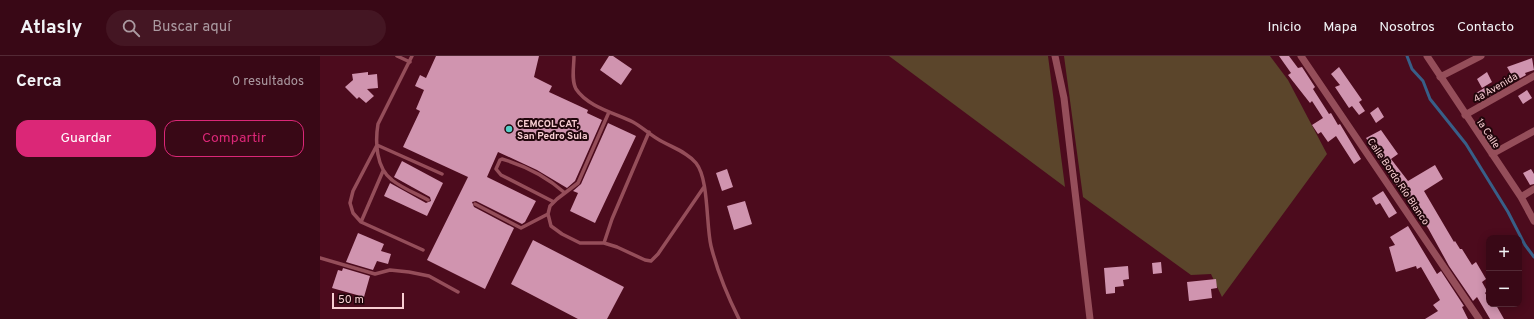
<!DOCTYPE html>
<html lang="es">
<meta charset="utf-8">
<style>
:root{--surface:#390816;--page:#441623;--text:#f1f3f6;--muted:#ab9aa1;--line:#532935;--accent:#db2777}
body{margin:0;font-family:Overpass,sans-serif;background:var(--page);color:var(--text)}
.controls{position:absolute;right:12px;bottom:12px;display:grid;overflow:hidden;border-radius:8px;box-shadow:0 2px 10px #0003}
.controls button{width:36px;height:36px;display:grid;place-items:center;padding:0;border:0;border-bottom:1px solid var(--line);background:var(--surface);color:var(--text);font:20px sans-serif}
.scale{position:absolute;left:12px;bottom:10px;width:72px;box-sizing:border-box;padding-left:4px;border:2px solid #f8ced2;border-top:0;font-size:11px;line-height:14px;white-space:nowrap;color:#f8ced2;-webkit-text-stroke:3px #22070c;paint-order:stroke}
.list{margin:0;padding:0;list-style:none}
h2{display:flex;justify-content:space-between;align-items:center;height:52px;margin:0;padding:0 16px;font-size:17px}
h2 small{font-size:13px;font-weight:400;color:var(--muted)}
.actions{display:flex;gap:8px;padding:12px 16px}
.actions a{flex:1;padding:9px 0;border:1px solid var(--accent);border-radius:12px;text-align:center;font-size:14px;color:var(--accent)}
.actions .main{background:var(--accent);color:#fff}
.icon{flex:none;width:22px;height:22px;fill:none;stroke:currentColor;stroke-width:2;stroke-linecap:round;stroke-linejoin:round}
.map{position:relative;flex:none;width:1214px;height:263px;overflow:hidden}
header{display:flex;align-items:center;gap:24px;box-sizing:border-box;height:56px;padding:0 20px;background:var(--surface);border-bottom:1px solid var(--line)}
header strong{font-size:19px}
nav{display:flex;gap:22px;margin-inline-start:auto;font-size:14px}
.search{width:280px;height:36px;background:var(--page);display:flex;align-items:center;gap:10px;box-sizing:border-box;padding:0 14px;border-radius:22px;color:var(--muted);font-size:15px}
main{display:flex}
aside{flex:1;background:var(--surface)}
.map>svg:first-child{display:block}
</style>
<header>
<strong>Atlasly</strong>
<div class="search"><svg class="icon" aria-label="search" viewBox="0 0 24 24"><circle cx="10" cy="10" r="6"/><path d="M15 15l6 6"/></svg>Buscar aquí</div>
<nav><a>Inicio</a><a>Mapa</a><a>Nosotros</a><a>Contacto</a></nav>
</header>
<main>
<aside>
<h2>Cerca<small>0 resultados</small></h2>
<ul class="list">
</ul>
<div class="actions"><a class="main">Guardar</a><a>Compartir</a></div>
</aside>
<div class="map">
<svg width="1214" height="263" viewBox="0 0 1214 263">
<rect width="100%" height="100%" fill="#4c0b1d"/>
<path fill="#5b452b" d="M569 0H728L745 131Z
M744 0H950L968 24 1007 98 902 241 891 218 871 219 763 141Z"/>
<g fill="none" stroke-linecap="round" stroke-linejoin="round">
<path stroke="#385f88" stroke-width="3" d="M1087 0 1092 13 1103 25 1110 43 1146 88 1188 156 1205 189 1214 201"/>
</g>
<path fill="#d094af" d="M116 0H219L214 21 232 30 229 36 268 54 267 57 282 64 255 125 247 132 217 114 178 96 167 121 216 145 205 166 202 168 156 145 152 146 154 151 194 172 165 233 107 204 148 121 83 91 100 55 96 53 104 34 95 30 100 19 106 22Z
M289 0H293L312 13 301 29 280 14Z
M959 0H969L978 12 982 11 995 31 993 33 1009 58 1011 57 1018 69 1020 68 1041 103 1034 108 1016 80 1008 86 1001 76 998 78 992 69 1003 62 992 45 990 47 968 19 971 17Z
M1212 2 1214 14 1205 17 1206 19 1195 25 1187 11Z
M1019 11 1042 44 1039 46 1045 55 1039 59 1032 50 1029 52 1015 31 1020 29 1011 18Z
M48 16V19L57 18 58 32 47 33 54 40 46 47 39 41 37 43 25 31 33 24 32 18Z
M1167 16 1172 26 1162 32 1157 23Z
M1166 31 1171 39 1161 44 1156 37Z
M1207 34 1212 42 1203 48 1198 40Z
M1058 51 1064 61 1056 67 1050 57Z
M288 67 316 80 275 167 250 155 258 137 253 135 261 128Z
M1061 74 1078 98 1071 103 1088 125 1115 109 1123 123 1104 135 1134 186 1135 185 1140 193H1142L1152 209 1156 206 1166 223 1162 226 1167 235 1165 237 1169 243V248H1172L1174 251 1176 249 1184 263H1170L1157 241 1153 245 1129 210 1108 172 1078 129 1077 130 1046 82Z
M82 105 123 127 107 160 64 140 70 127 106 147 111 145 110 141 74 121Z
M407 113 413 131 402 135 396 117Z
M1211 113 1214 118V128L1210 129 1203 117Z
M1063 135 1077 157 1069 162 1060 147 1056 149 1052 142Z
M425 145 432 168 414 174 407 150Z
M1088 170 1117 218 1121 215 1144 250 1142 251 1148 263H1105L1118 255 1113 249 1120 244 1101 211 1097 213 1096 210 1076 216 1069 191 1075 189 1070 181Z
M38 177 64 188 61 195 71 198 68 208 57 205 53 214 26 206Z
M213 184 304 231 287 263H258L191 228Z
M841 206 842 217 833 218 832 207Z
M808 210 809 223 803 224 804 230 795 231V237L786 238 784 212Z
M23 212 50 220 44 241 12 232 18 214 22 215Z
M896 223 897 232 891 233 892 242 869 245 867 226Z"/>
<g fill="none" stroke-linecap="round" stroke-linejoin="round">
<path stroke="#954e5a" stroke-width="3.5" d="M77 0 90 6
M92 0 58 68C55 86 56 112 72 124 82 132 97 138 108 144
M254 0C254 10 251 24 256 33 268 51 295 57 313 66 324 72 332 81 343 86 354 92 368 97 376 107 389 123 386 169 391 190 397 214 408 241 419 263
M289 56 258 127 237 143 230 150 228 158 231 170 242 178 260 187H284L297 191 325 204 331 205 338 198 384 131
M234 146 181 119 176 113 180 104 182 103C206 110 227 121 245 137
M155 148 201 172 228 158
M41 166 63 115
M284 187 292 163 329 76
M103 194 41 166 33 157 30 147 33 135 57 89 122 118
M0 202 55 218 70 214 89 216 109 220 138 236"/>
<path stroke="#954e5a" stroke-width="7" d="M735 0 744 42 770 263
M981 0 1159 263
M1107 0 1201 141 1214 165
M1120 21 1161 0
M1145 59 1214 20
M1172 98 1214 75
M1201 141 1214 133"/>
</g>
<circle fill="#54cdc7" stroke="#22070c" stroke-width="1.5" cx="189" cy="73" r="4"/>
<g text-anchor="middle" stroke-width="4" stroke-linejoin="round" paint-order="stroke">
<g font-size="10" fill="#f8ced2" stroke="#22070c">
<text transform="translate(1175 31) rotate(-30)" y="4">4a Avenida</text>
<text transform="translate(1169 77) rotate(56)" y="4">1a Calle</text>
<text transform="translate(1079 125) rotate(56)" y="4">Calle Bordo Río Blanco</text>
</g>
<g font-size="10" font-weight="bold" fill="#f8ced2" stroke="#22070c" text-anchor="start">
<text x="197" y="71">CEMCOL CAT,<tspan x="197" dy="12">San Pedro Sula</tspan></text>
</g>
</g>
</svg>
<div class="controls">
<button>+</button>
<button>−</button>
</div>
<div class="scale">50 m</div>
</div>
</main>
